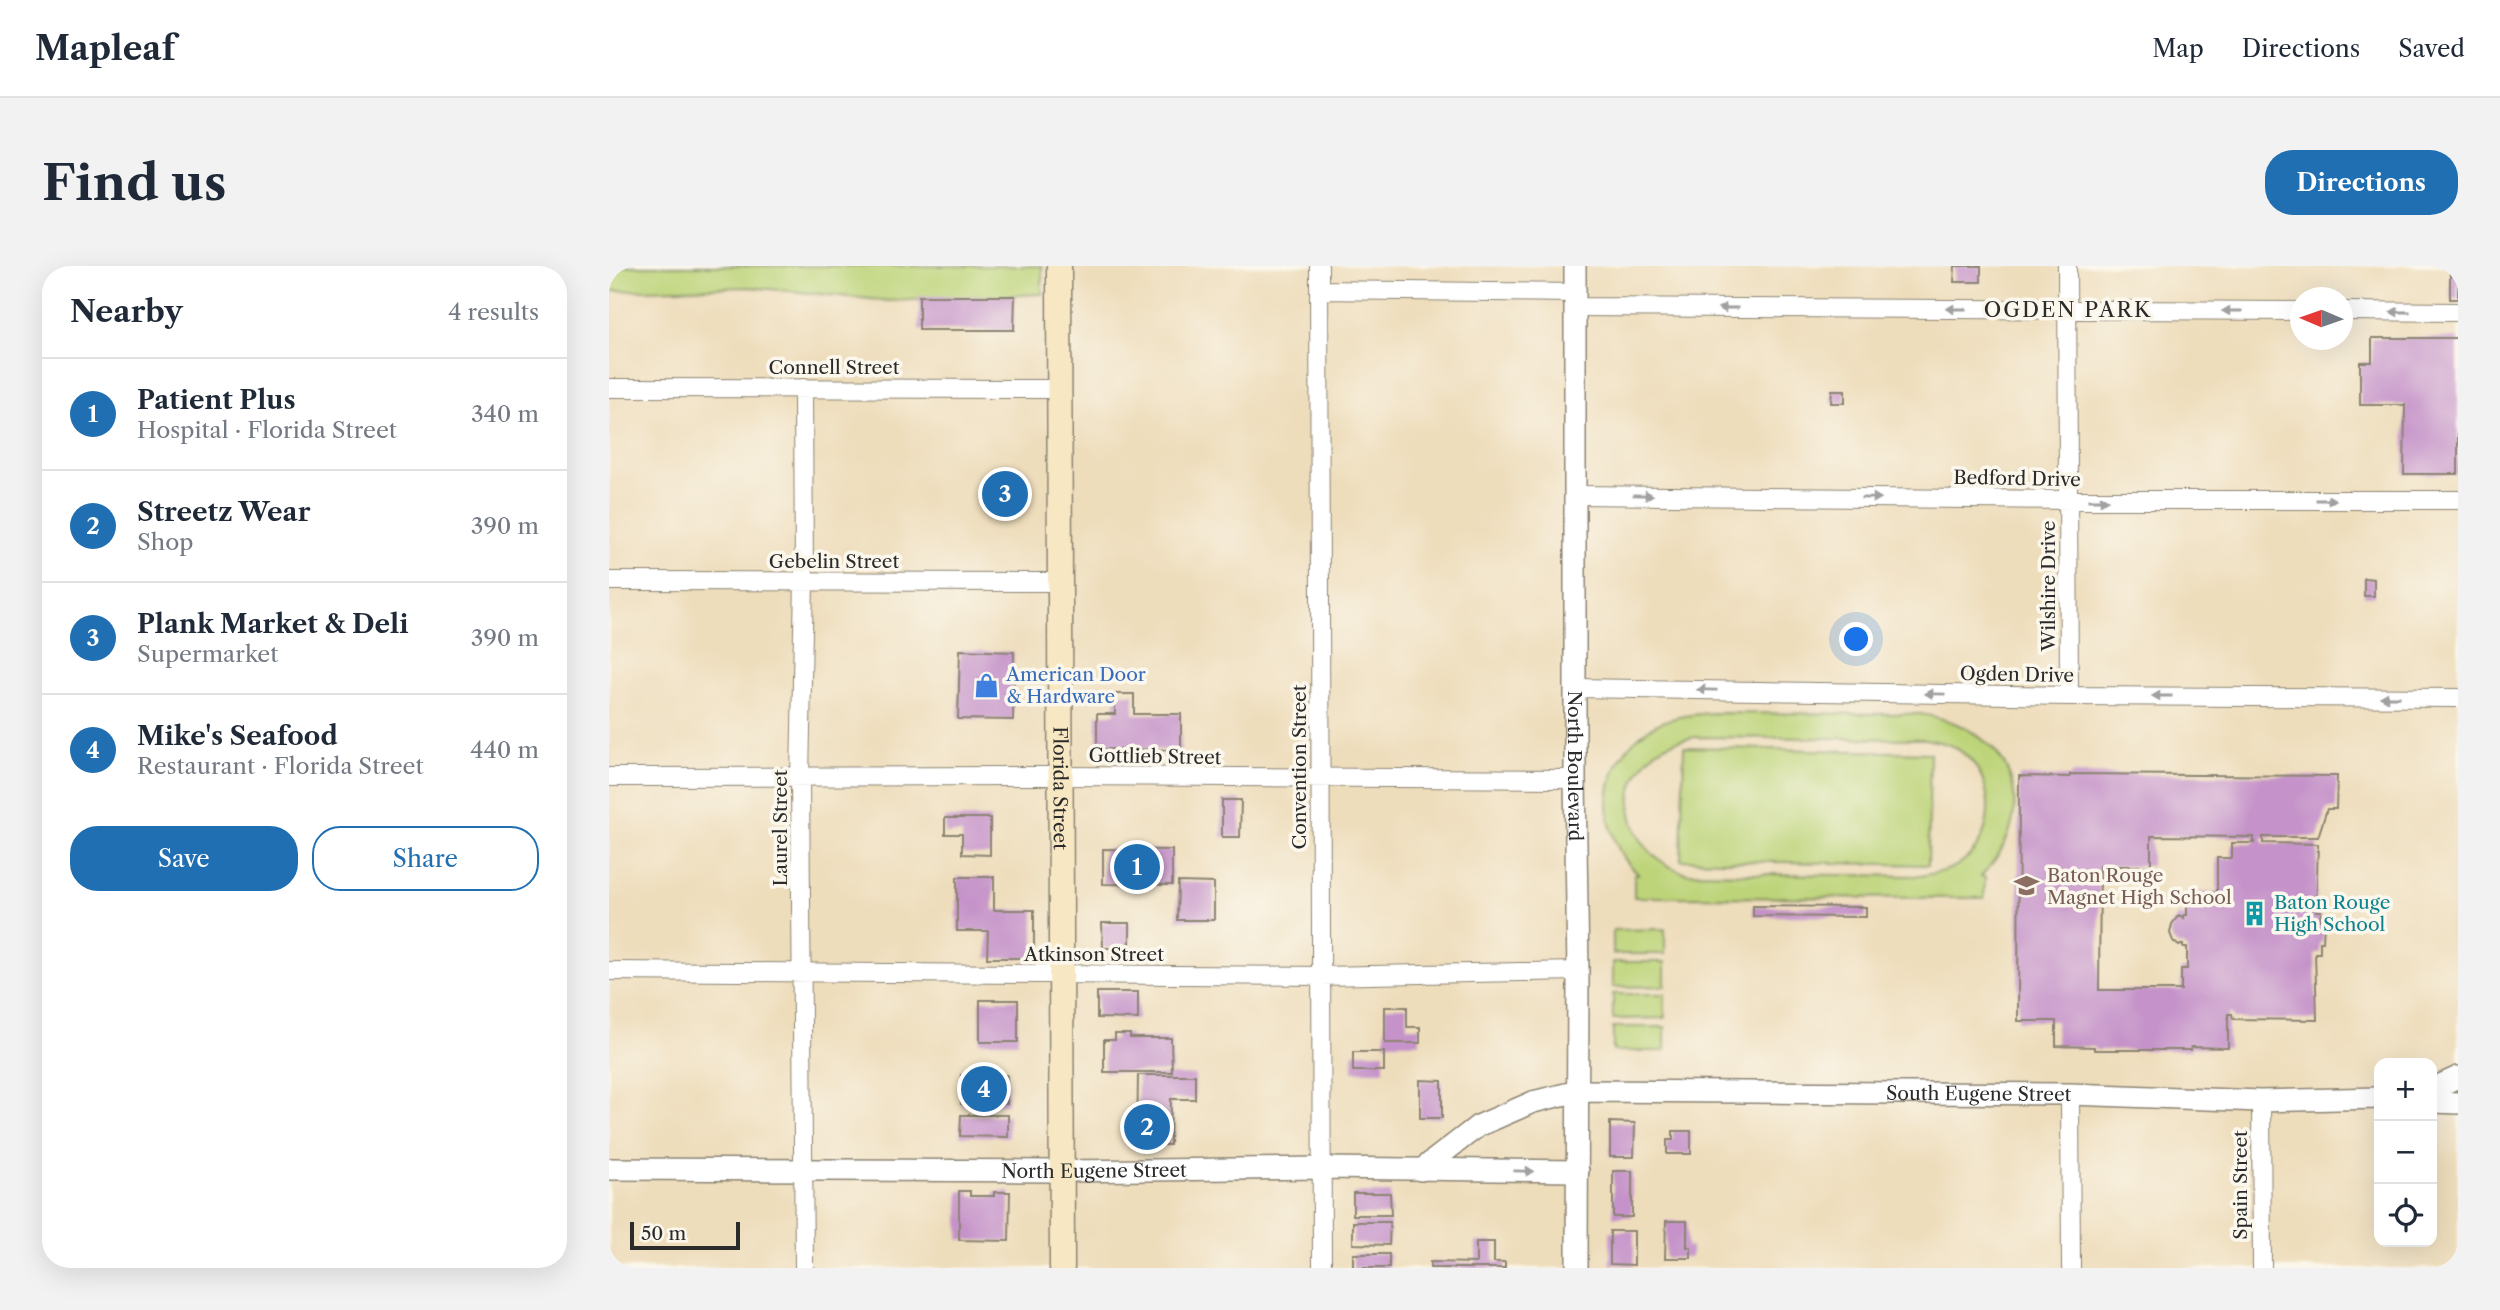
<!DOCTYPE html>
<meta charset="utf-8">
<style>
:root{--surface:#fff;--page:#f2f2f3;--text:#1f2937;--muted:#747a83;--line:#e0e1e3;--accent:#1f6fb2}
body{margin:0;font-family:"Libre Caslon Text",serif;background:var(--page);color:var(--text)}
.controls{position:absolute;right:21px;bottom:21px;display:grid;overflow:hidden;border-radius:14px;box-shadow:0 7px 28px #0002}
.controls button{width:63px;height:63px;display:grid;place-items:center;padding:0;border:0;border-bottom:2px solid var(--line);background:var(--surface);color:var(--text);font:35px sans-serif}
.compass{position:absolute;left:1681px;top:21px;width:63px;height:63px;border-radius:50%;background:var(--surface);box-shadow:0 7px 28px #0002;rotate:272deg}
.scale{position:absolute;left:21px;bottom:18px;width:110px;box-sizing:border-box;padding-left:7px;border:4px solid #2b2b2b;border-top:0;font-size:19px;line-height:24px;white-space:nowrap;color:#2b2b2b;-webkit-text-stroke:5px #fbf7ec;paint-order:stroke}
.you{position:absolute;left:1248px;top:374px;width:24px;height:24px;margin:-18px;border:5px solid #fff;border-radius:50%;background:#1a73e8;box-shadow:0 0 0 10px #1a73e833}
.badge{display:grid;place-items:center;width:46px;height:46px;border-radius:50%;background:var(--accent);color:#fff;font-size:23px;font-weight:700}
.pin{position:absolute;translate:-50% -50%;border:4px solid #fff;box-shadow:0 2px 7px #0006}
.list{margin:0;padding:0;list-style:none}
h2{display:flex;justify-content:space-between;align-items:center;height:91px;margin:0;padding:0 28px;font-size:30px}
h2 small{font-size:23px;font-weight:400;color:var(--muted)}
.list li{display:grid;grid-template-columns:46px 1fr auto;gap:21px;align-items:center;box-sizing:border-box;height:112px;padding:0 28px;border-top:2px solid var(--line)}
.list b{display:block;font-size:26px;white-space:nowrap}
.list p{margin:0;font-size:23px;white-space:nowrap;color:var(--muted)}
.list em{font-size:23px;font-style:normal;color:var(--muted)}
.actions{display:flex;gap:14px;padding:21px 28px}
.actions a{flex:1;padding:16px 0;border:2px solid var(--accent);border-radius:28px;text-align:center;font-size:24px;color:var(--accent)}
.actions .main{background:var(--accent);color:#fff}
.icon{flex:none;width:38px;height:38px;fill:none;stroke:currentColor;stroke-width:2;stroke-linecap:round;stroke-linejoin:round}
.map{position:relative;flex:none;width:1849px;height:1002px;overflow:hidden;border-radius:28px}
header{display:flex;align-items:center;gap:42px;box-sizing:border-box;height:98px;padding:0 35px;background:var(--surface);border-bottom:2px solid var(--line)}
header strong{font-size:33px}
nav{display:flex;gap:38px;margin-inline-start:auto;font-size:24px}
.intro{display:flex;align-items:center;justify-content:space-between;box-sizing:border-box;height:168px;padding:0 42px}
h1{margin:0;font-size:49px}
.button{padding:18px 32px;border-radius:28px;background:var(--accent);color:#fff;font-size:24px;font-weight:700}
main{display:flex;gap:42px;padding:0 42px}
aside{flex:1;background:var(--surface);border-radius:28px;box-shadow:0 7px 28px #0002}
.map>svg:first-child{display:block}
</style>
<header>
<strong>Mapleaf</strong>
<nav><a>Map</a><a>Directions</a><a>Saved</a></nav>
</header>
<div class="intro"><h1>Find us</h1><a class="button">Directions</a></div>
<main>
<aside>
<h2>Nearby<small>4 results</small></h2>
<ul class="list">
<li><span class="badge">1</span><div><b>Patient Plus</b><p>Hospital · Florida Street</p></div><em>340 m</em></li>
<li><span class="badge">2</span><div><b>Streetz Wear</b><p>Shop</p></div><em>390 m</em></li>
<li><span class="badge">3</span><div><b>Plank Market &amp; Deli</b><p>Supermarket</p></div><em>390 m</em></li>
<li><span class="badge">4</span><div><b>Mike's Seafood</b><p>Restaurant · Florida Street</p></div><em>440 m</em></li>
</ul>
<div class="actions"><a class="main">Save</a><a>Share</a></div>
</aside>
<div class="map">
<svg width="1849" height="1002" viewBox="0 0 1849 1002">
<rect width="100%" height="100%" fill="#fbf7ec"/>
<filter id="ink" filterUnits="userSpaceOnUse"><feTurbulence type="fractalNoise" baseFrequency=".0143" numOctaves="2"/><feDisplacementMap in="SourceGraphic" scale="14" xChannelSelector="R" yChannelSelector="G"/><feConvolveMatrix kernelMatrix="1 2 1 2 8 2 1 2 1" color-interpolation-filters="sRGB"/></filter>
<filter id="wash" filterUnits="userSpaceOnUse"><feTurbulence type="fractalNoise" baseFrequency=".00686" numOctaves="4" result="noise"/><feDisplacementMap in="SourceGraphic" scale="28" xChannelSelector="R" yChannelSelector="G"/><feGaussianBlur stdDeviation="1.57" result="paint"/><feColorMatrix in="noise" values="0 0 0 0 0 0 0 0 0 0 0 0 0 0 0 0 0 1.4 0 .05"/><feComposite in="paint" operator="in"/></filter>
<g filter="url(#wash)">
<rect width="100%" height="100%" fill="#edb"/>
<path fill="#bdd479" stroke="#748052" stroke-width="2" fill-rule="evenodd" d="M0 0H433V28L281 35 140 21 0 25Z
M1104 447 1311 448C1401 461 1438 541 1372 610L1376 611 1375 632 1025 631V609L1029 608C985 568 990 494 1041 462 1059 451 1083 448 1104 447ZM1086 471 1316 473C1325 475 1335 476 1343 480 1386 501 1392 567 1353 596 1341 605 1326 607 1312 610L1077 607C1022 591 1001 527 1045 487 1056 477 1072 474 1086 471Z
M1075 481 1321 487 1319 599 1072 594Z
M1056 663V688H1004V664Z
M1004 696H1056V720L1004 721Z
M1004 728H1056V752L1004 753Z
M1004 761H1056V785H1004Z"/>
<g id="blocks">
<path fill="#c593c9" fill-rule="evenodd" d="M1346 0H1372V16H1345Z
M1841 1H1849V33H1841Z
M310 30H406L405 64H310Z
M1763 72H1849V208H1795L1796 139H1751V96H1763Z
M1223 124H1236V137H1222Z
M1755 312 1765 313V330H1755Z
M351 384 405 386 404 454 349 453Z
M506 428H525V448H572V484L488 483V448H506Z
M1461 508 1728 510 1727 543H1718L1709 571H1654V577L1709 578 1707 645H1712L1711 655H1715L1714 676H1711V687H1706L1708 754 1624 753 1623 748H1619V782L1582 781V784H1485V781L1447 780V755H1409L1410 510 1461 511ZM1542 570 1645 571V577H1623V592H1608V627L1578 626V649H1575V652L1570 649 1563 658 1561 667 1564 675 1570 680 1574 678V681H1578V703H1572V724H1490L1491 600H1542Z
M613 534H632L631 571H613Z
M336 552H381V589L353 588V568H336Z
M494 583 563 584V619L494 618Z
M348 611H385V644H425V692H378L379 665H348Z
M569 616 605 617V654H568Z
M1144 640 1257 641V651L1144 650Z
M493 657H521V682H494Z
M488 726H529V753L488 752Z
M371 734H409V776H371Z
M776 741H798V761H811V777H776Z
M506 768H521V772H562L563 806H495V774H506Z
M744 786H775V805H744Z
M352 809H398V838H352Z
M529 809H586V833H562L561 879H528Z
M811 814 833 815V852H811Z
M352 849H399V871L351 870Z
M1001 856 1026 857 1025 891H1001Z
M1064 865H1082V888H1058V874H1064Z
M1004 905H1023V951H1004Z
M350 925H361V930H385V926H401L400 975 350 974Z
M744 927H781L782 949H744Z
M1057 955H1078V981H1082V992H1056Z
M744 956H781L780 979 744 978Z
M1001 965H1025V999L1001 998Z
M867 976H885V996H896V1002H821V996L867 997Z
M744 988H780V1002H744Z"/>
</g>
</g>
<g filter="url(#ink)">
<use href="#blocks" fill-opacity="0" stroke="#8c8473" stroke-width="2"/>
<g fill="none" stroke-linecap="round" stroke-linejoin="round">
<defs>
<path id="minor" d="M710 0 713 1002
M1458 0 1460 430
M710 24 966 27
M966 41 1692 45
M1734 45 1849 46
M0 122 451 123
M194 122 195 315 191 512 195 1002
M966 229 1461 234H1849
M0 315 450 316
M966 422 1460 430 1849 432
M0 511 450 510 966 513
M0 705 712 710 969 705
M1461 828 1462 1002
M1652 835 1653 1002"/>
<g id="tertiary">
<path id="s1" d="M966 0V513L969 705 968 1002"/>
<path d="M1823 823 1849 811"/>
<path d="M1823 836 1849 837"/>
<path id="s2" d="M0 903 453 905 713 902 969 905"/>
<path id="s3" d="M812 904 869 860 924 836 969 825 1461 828 1652 835 1770 832"/>
</g>
<g id="secondary">
<path id="s4" d="M450 0 453 1002"/>
</g>
</defs>
<use href="#minor" stroke="#8c8473" stroke-width="20"/>
<use href="#tertiary" stroke="#8c8473" stroke-width="24"/>
<use href="#secondary" stroke="#8c8473" stroke-width="27"/>
<use href="#minor" stroke="#fff" stroke-width="18"/>
<use href="#tertiary" stroke="#fff" stroke-width="21"/>
<use href="#secondary" stroke="#f7e8c3" stroke-width="24"/>
</g>
<defs><path id="oneway-solid" d="M-6-.8H1V-3.2L6.5 0L1 3.2V.8H-6Z" transform="scale(1.75)"/></defs>
<g fill="#a0a0a0">
<use href="#oneway-solid" transform="translate(1119 42) rotate(-180)"/>
<use href="#oneway-solid" transform="translate(1347 43) rotate(-180)"/>
<use href="#oneway-solid" transform="translate(1623 45) rotate(-180)"/>
<use href="#oneway-solid" transform="translate(1791 46) rotate(-180)"/>
<use href="#oneway-solid" transform="translate(1034 229) rotate(1)"/>
<use href="#oneway-solid" transform="translate(1262 232) rotate(1)"/>
<use href="#oneway-solid" transform="translate(1489 234)"/>
<use href="#oneway-solid" transform="translate(1717 234)"/>
<use href="#oneway-solid" transform="translate(1098 424) rotate(-179)"/>
<use href="#oneway-solid" transform="translate(1326 428) rotate(-179)"/>
<use href="#oneway-solid" transform="translate(1553 430) rotate(-180)"/>
<use href="#oneway-solid" transform="translate(1781 431) rotate(-180)"/>
<use href="#oneway-solid" transform="translate(915 905) rotate(1)"/>
</g>
</g>
<defs>
<symbol id="shop-bare" viewBox="-9 -9 18 18"><path d="M-5-2.5h2.3a2.7 3.5 0 0 1 5.4 0H5L5.5 6h-11ZM-1.5-2.5h3a1.5 2.3 0 0 0-3 0Z" fill="#3f7fe0" stroke="#fbf7ec" stroke-width="2.5" paint-order="stroke"/></symbol>
<symbol id="school-bare" viewBox="-9 -9 18 18"><path d="M0-5L7-2L0 1L-7-2ZM-4 1L0 2.5L4 1V4Q0 6-4 4Z" fill="#8d6e63" stroke="#fbf7ec" stroke-width="2.5" paint-order="stroke"/></symbol>
<symbol id="building-bare" viewBox="-9 -9 18 18"><path d="M-4-6H4V6H1V3H-1V6H-4ZM-2.5-4.3h1.7v1.8h-1.7ZM.8-4.3h1.7v1.8H.8ZM-2.5-1h1.7V.8h-1.7ZM.8-1h1.7V.8H.8Z" fill="#0f9aa8" stroke="#fbf7ec" stroke-width="2.5" paint-order="stroke"/></symbol>
</defs>
<g fill-rule="evenodd">
<use href="#shop-bare" x="360" y="402" width="35" height="35"/>
<use href="#school-bare" x="1400" y="602" width="35" height="35"/>
<use href="#building-bare" x="1628" y="630" width="35" height="35"/>
</g>
<g text-anchor="middle" stroke-width="7" stroke-linejoin="round" paint-order="stroke">
<g font-size="19" fill="#2b2b2b" stroke="#fbf7ec">
<text x="225" y="108">Connell Street</text>
<text transform="translate(1408 212) rotate(1)" y="7">Bedford Drive</text>
<text x="225" y="302">Gebelin Street</text>
<text transform="translate(1439 320) rotate(-90)" y="7">Wilshire Drive</text>
<text transform="translate(1408 408) rotate(1)" y="7">Ogden Drive</text>
<text transform="translate(546 490) rotate(1)" y="7">Gottlieb Street</text>
<text transform="translate(690 501) rotate(-90)" y="7">Convention Street</text>
<text dy="7" stroke="none"><textPath href="#s1" startOffset="500">North Boulevard</textPath></text>
<text dy="7" stroke="none"><textPath href="#s4" startOffset="522">Florida Street</textPath></text>
<text transform="translate(171 562) rotate(-90)" y="7">Laurel Street</text>
<text x="485" y="695">Atkinson Street</text>
<text dy="7" stroke="none"><textPath href="#s3" startOffset="579">South Eugene Street</textPath></text>
<text dy="7" stroke="none"><textPath href="#s2" startOffset="485">North Eugene Street</textPath></text>
<text transform="translate(1631 919) rotate(-90)" y="7">Spain Street</text>
</g>
<g font-size="19" fill="#366cbe" stroke="#fbf7ec" text-anchor="start">
<text x="397" y="415">American Door<tspan x="397" dy="22">&amp; Hardware</tspan></text>
</g>
<g font-size="19" fill="#785e54" stroke="#fbf7ec" text-anchor="start">
<text x="1438" y="616">Baton Rouge<tspan x="1438" dy="22">Magnet High School</tspan></text>
</g>
<g font-size="19" fill="#0d838f" stroke="#fbf7ec" text-anchor="start">
<text x="1665" y="643">Baton Rouge<tspan x="1665" dy="22">High School</tspan></text>
</g>
<g font-size="21" letter-spacing="2" fill="#2b2b2b" stroke="#fbf7ec">
<text x="1459" y="51">OGDEN PARK</text>
</g>
</g>
</svg>
<div class="controls">
<button>+</button>
<button>−</button>
<button><svg class="icon" aria-label="locate" viewBox="0 0 24 24"><circle cx="12" cy="12" r="6"/><path d="M12 2v4M12 18v4M2 12h4M18 12h4"/></svg></button>
</div>
<svg class="compass" viewBox="-18 -18 36 36"><path d="M0-13l5 13h-10z" fill="#e53935"/><path d="M0 13l5-13h-10z" fill="#747a83"/></svg>
<div class="scale">50 m</div>
<div class="you"></div>
<div class="pin badge" style="left:528px;top:601px">1</div>
<div class="pin badge" style="left:538px;top:861px">2</div>
<div class="pin badge" style="left:396px;top:228px">3</div>
<div class="pin badge" style="left:375px;top:823px">4</div>
</div>
</main>
